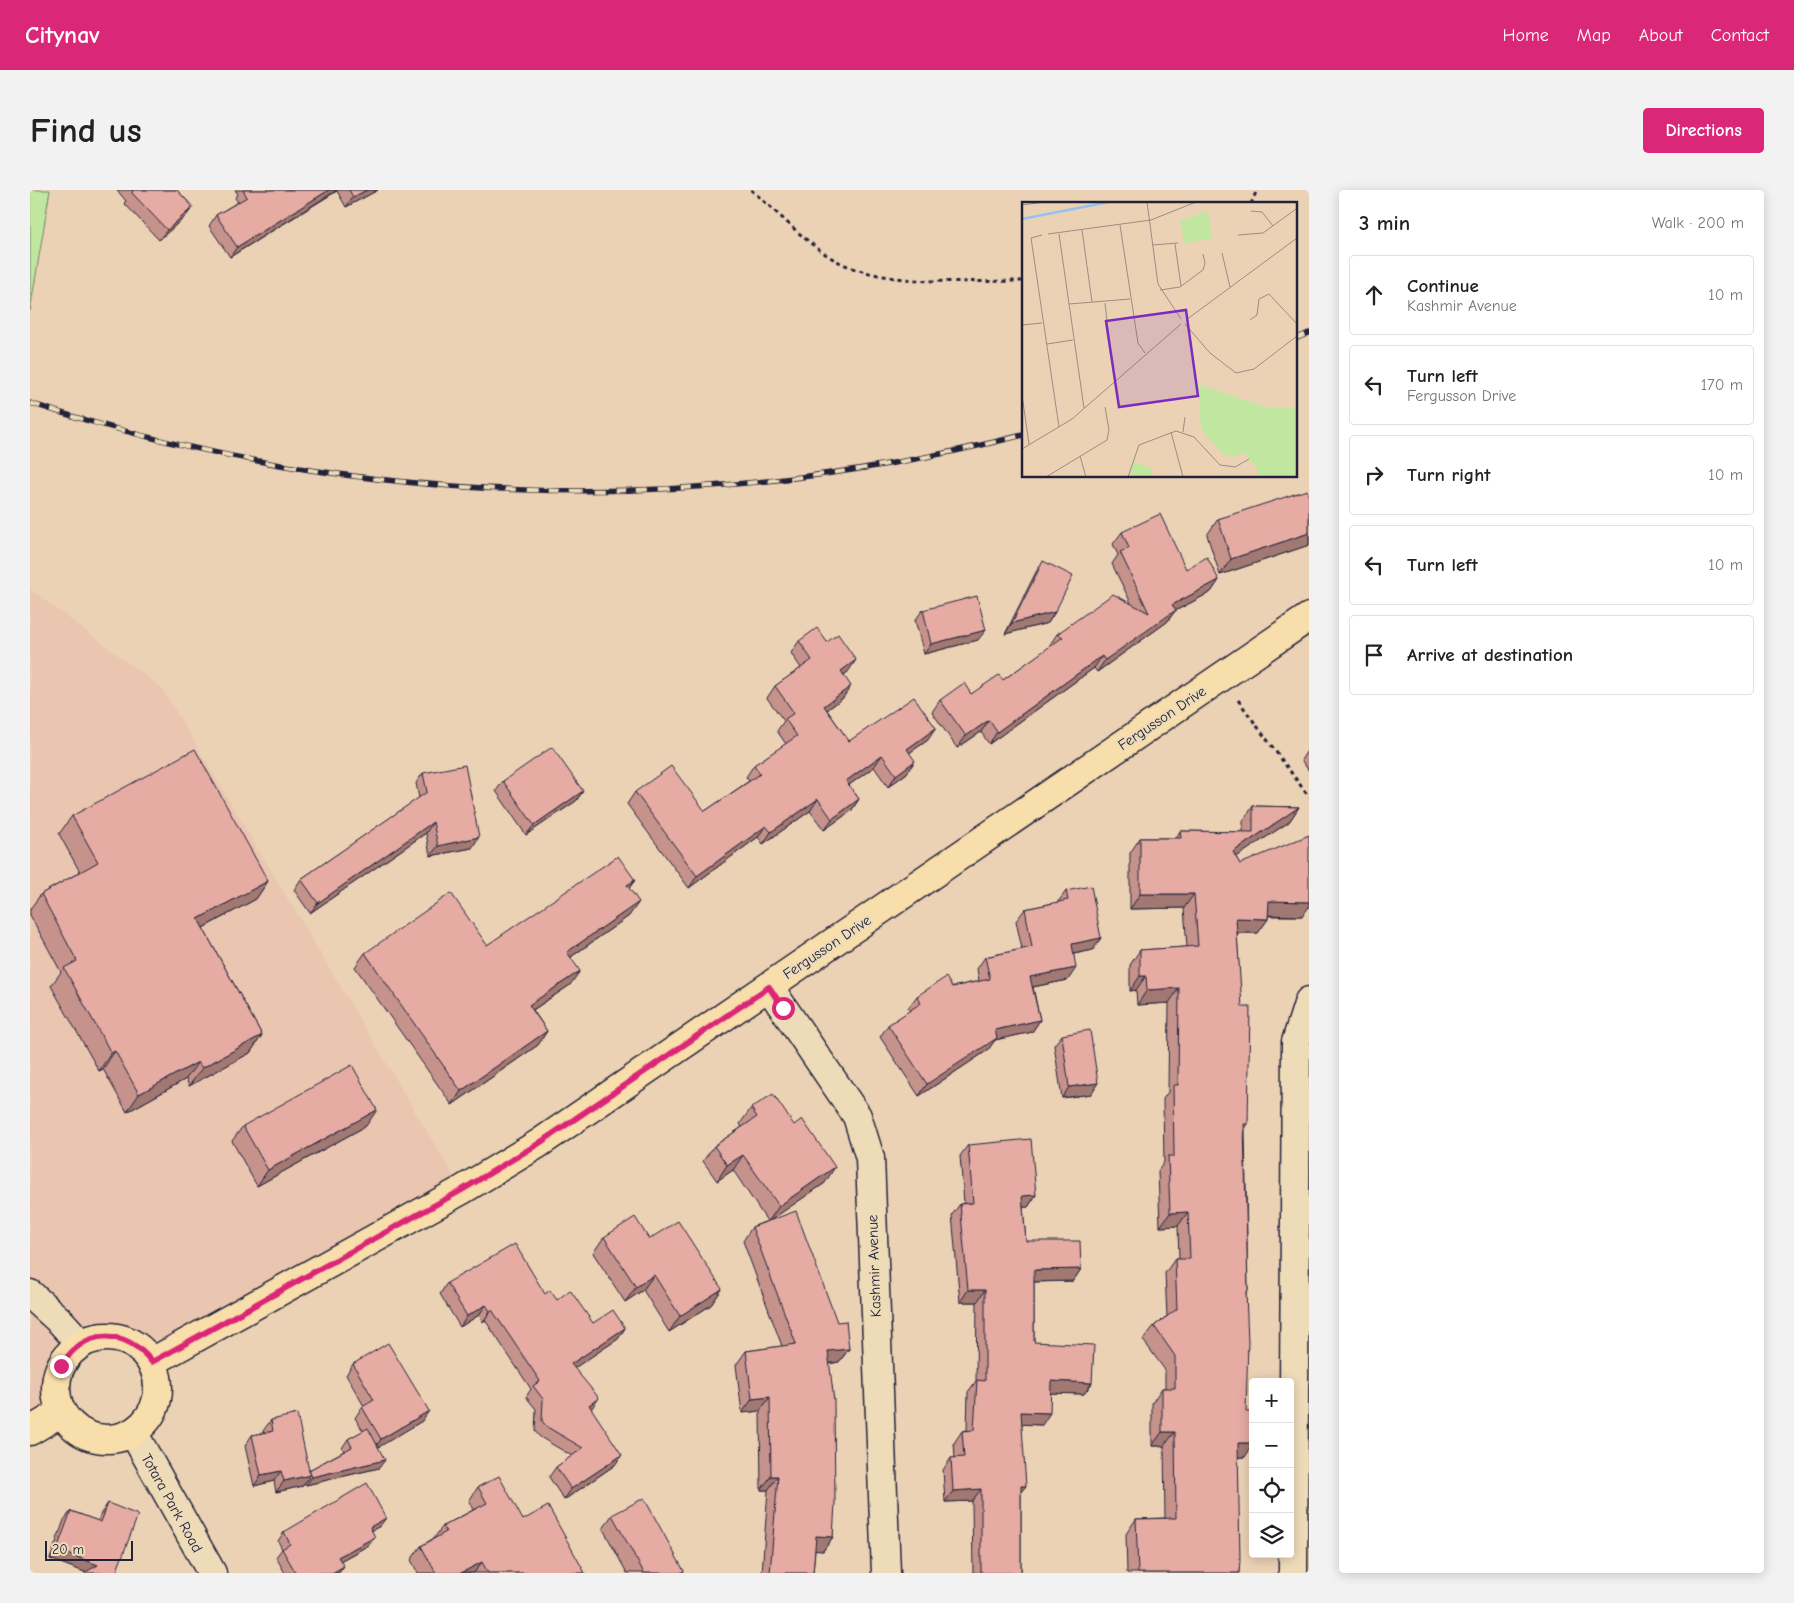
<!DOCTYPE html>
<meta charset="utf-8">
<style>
:root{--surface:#fff;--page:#f2f2f2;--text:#222;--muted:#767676;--line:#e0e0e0;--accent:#db2777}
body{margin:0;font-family:"Comic Neue",sans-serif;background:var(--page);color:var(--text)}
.controls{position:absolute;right:15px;bottom:15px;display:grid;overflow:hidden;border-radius:5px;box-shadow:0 2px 12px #0003}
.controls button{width:45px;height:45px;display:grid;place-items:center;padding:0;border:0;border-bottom:1px solid var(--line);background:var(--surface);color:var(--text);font:25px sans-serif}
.scale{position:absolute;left:15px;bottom:12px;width:88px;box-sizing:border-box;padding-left:5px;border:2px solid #22223b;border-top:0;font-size:14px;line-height:18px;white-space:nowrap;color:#22223b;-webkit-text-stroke:4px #eedcb9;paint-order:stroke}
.stop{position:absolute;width:15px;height:15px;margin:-11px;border:4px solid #db2777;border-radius:50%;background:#fff}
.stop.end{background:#db2777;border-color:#fff;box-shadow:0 1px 5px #0008}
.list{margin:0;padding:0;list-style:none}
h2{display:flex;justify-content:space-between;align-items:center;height:65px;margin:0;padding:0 20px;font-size:21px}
h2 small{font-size:16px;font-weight:400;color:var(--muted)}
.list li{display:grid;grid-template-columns:32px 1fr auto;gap:15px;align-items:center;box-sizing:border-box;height:80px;margin:0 10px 10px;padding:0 10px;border:1px solid var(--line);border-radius:5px}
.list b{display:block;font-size:19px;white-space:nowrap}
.list p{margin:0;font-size:16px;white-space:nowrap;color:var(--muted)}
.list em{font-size:16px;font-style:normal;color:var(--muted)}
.icon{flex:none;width:28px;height:28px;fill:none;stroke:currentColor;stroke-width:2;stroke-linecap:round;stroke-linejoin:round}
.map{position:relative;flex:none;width:1279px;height:1383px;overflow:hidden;border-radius:5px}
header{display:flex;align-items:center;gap:30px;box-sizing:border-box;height:70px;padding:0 25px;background:var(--accent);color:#fff}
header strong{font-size:24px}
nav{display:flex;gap:28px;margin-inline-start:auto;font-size:18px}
.intro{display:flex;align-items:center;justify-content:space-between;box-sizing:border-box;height:120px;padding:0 30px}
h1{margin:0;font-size:35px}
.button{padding:12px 22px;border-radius:5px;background:var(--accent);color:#fff;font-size:18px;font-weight:700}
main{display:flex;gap:30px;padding:0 30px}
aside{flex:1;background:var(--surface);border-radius:5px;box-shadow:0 2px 12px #0003}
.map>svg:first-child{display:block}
</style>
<header>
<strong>Citynav</strong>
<nav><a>Home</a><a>Map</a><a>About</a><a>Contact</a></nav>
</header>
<div class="intro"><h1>Find us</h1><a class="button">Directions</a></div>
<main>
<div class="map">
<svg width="1279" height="1383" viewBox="0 0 1279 1383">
<rect width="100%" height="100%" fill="#ecd2b5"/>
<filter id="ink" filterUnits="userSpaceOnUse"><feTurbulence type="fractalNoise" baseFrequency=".02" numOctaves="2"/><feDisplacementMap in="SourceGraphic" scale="10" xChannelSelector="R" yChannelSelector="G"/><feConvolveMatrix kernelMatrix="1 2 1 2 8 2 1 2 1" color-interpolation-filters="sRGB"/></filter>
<g filter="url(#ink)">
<path fill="#eac6b0" d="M0 399 132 498 432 1000 122 1172 112 1160 96 1150 78 1146 64 1148 51 1154 37 1167 31 1176 27 1186 26 1202 28 1213 0 1241Z"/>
<path fill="#c0e6a0" stroke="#71846e" d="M0 0H20L0 121Z"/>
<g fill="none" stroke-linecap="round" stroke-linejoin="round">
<defs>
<path id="minor" d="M739 797 827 926 840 968 856 1383
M0 1104 31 1132 51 1154
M103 1242 182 1383
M1263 1383 1266 852 1279 811"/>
<path id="major" d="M26 1198a51 51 0 1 1 102 0a51 51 0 1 1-102 0Z
M122 1172 432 1000 508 954 1279 427
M0 1241 32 1222"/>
</defs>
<use href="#minor" stroke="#22223b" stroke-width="31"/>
<use href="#major" stroke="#22223b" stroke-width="31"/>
<path stroke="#22223b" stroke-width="3" stroke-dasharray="4 4" stroke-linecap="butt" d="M721 0C747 21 780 58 809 72 858 97 939 91 993 91
M1221 14 1227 0
M1208 510 1279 607"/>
<use href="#minor" stroke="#eedcb9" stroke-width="28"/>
<use href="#major" stroke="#f8deab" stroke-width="28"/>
<defs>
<path id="rail" d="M1265 149 1279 143
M0 213C324 318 663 329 993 245"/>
</defs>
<use href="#rail" stroke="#22223b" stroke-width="5.5"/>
<use href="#rail" stroke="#eedcb9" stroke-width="4" stroke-dasharray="11" stroke-linecap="butt"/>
</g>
<path fill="#c6938c" stroke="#22223b" d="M87 0H147L163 17 155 27 129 50 94 13 96 11Z
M205 0H348L316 17 307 1 200 67 179 36 186 25 208 12 205 8 208 4Z
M1279 307V355L1190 385 1177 345 1188 329Z
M1092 342 1156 379 1189 390 1181 402 1145 421 1137 432 1067 482 1064 478 959 554 951 542 927 558 902 522 910 510 941 504 973 490 1020 457 1019 456 1027 444 1101 413 1082 374 1088 365 1083 354Z
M1013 371 1025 422 1018 433 975 444 1006 382Z
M893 420 948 450 894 464 885 430Z
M769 451 818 482 813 485V508L797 520 819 551 898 550 879 563 877 583 858 597 844 577 819 595 829 609 821 621 794 640 780 621 733 654 728 647 659 698 597 614 605 602 675 621 719 591 716 587 724 575 756 554 747 541 754 531 737 508 745 496 771 478 761 463Z
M1279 558V581L1271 570Z
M393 583 442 658 400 666 396 643 280 723 264 700 271 689 389 608 386 593Z
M473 591 553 601 546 611 496 645 466 601Z
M1223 616 1269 617 1259 632 1206 667 1210 674 1272 726H1238V729L1228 743H1207L1218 934 1215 939 1218 1102 1216 1104 1215 1267H1208L1209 1383H1097L1096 1344 1106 1329 1135 1328 1134 1256H1122V1213L1132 1198H1135V1180L1113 1150 1124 1136 1137 1126 1135 1083 1145 1069H1149L1148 1036 1130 1037 1128 981 1134 972 1133 909 1138 902 1139 813 1107 815 1106 800 1100 801V775L1110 760 1157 757 1154 718 1100 719V663L1110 648H1146L1150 641 1213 642V631Z
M42 626 238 691 226 709 173 738 232 845 220 863 159 896 156 889 97 922 73 879 69 881 21 796 31 782 0 725V719L11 704 50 682 29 644Z
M605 690 599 698V726L541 767 540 795 503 820 517 841 508 855 422 915 325 777 335 763 457 755Z
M1036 701 1063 760 1044 764 1038 790 1003 797 1010 830 1002 842 965 850 958 860 889 906 850 847 858 835 880 821 878 818 887 806 922 797 949 791 947 779 955 767 992 759 986 731 995 719 1028 712Z
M1032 845 1061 904 1032 908 1024 855Z
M721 918 795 993 740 1030 807 1132 819 1159 809 1172 799 1174 803 1347 793 1361 785 1360 783 1383H732L738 1300H731L730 1221 712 1223 706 1175 716 1161 752 1156 713 1051 722 1037 737 1031 703 980 687 991 673 971 684 956 712 937 710 934Z
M213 936H336L227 996 202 951Z
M938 955 1006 1005 998 1017H993L996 1051 1051 1079 1043 1091 1004 1092V1152L1062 1193 1054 1204 1021 1203 1012 1235 991 1234V1383H943L942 1311 915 1312 913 1280 921 1268H925L924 1253 932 1241 937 1240 938 1202 946 1191 947 1112H930L922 1025 930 1014 934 1013 930 966Z
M574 1047 619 1049 692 1099 681 1115 639 1142 613 1100 595 1112 563 1063Z
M417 1093 515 1104 527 1110 563 1133 595 1138 588 1149 544 1178 585 1275 534 1310 519 1287 526 1277 542 1266 510 1247 505 1241 506 1219 496 1207 501 1199 455 1130 453 1132 449 1125 430 1137 410 1104Z
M323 1174 392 1231 348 1257 349 1278 276 1295 275 1293 273 1296 246 1302 244 1291 224 1296 215 1256 222 1245 234 1243 233 1241 241 1230 279 1280 314 1261 312 1258 318 1249 333 1241 325 1228 332 1217 334 1216 316 1185Z
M448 1297 493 1330 555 1383H388L381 1370 391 1356 404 1348 413 1336 443 1320 439 1311Z
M78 1313 55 1382 20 1369 34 1330 41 1321 68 1331 71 1323Z
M582 1325 654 1381 653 1383H597L573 1339Z
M350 1336 342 1340 339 1355 310 1371 309 1383H255L246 1367 252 1359 248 1351 254 1342Z"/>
<path fill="#a17872" stroke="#22223b" d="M299 0H307L200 67 207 57Z
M337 0H348L316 17 323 7Z
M163 17 155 27 129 50 137 40Z
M1279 343V355L1190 385 1201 369Z
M1189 390 1181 402 1145 421 1137 432 1067 482 1075 470 1142 415Z
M1025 422 1018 433 975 444 982 433Z
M956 440 948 450 894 464 901 454Z
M1072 466 1064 478 959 554 967 542Z
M826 470 818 482 802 493 811 481Z
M821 496 813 508 786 528 794 516Z
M959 530 951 542 927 558 936 546Z
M906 538 898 550 868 571 877 559Z
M852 565 844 577 808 603 816 591Z
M885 571 877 583 858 597 866 585Z
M553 601 546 611 496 645 504 635Z
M788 609 780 621 733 654 741 642Z
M829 609 821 621 794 640 802 629Z
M1269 617 1259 632 1193 676 1203 662Z
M403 632 396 643 280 723 288 713Z
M736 636 728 647 659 698 667 686Z
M449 647 442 658 400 666 408 656Z
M605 690 595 704 597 695Z
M238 691 226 709 156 747 168 729Z
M1110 704H1164L1154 718 1100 719Z
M1239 711 1279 712V717L1272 726 1229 725Z
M609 712 599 726 528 776 537 762Z
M1206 728 1238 729 1228 743H1196Z
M1071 748 1063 760 1033 766 1042 754Z
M1046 778 1038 790 992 799 1000 787Z
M550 781 540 795 489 829 499 815Z
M1110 786H1116L1106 800 1100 801Z
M1149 798 1139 813 1107 815 1117 800Z
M1010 830 1002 842 965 850 958 860 889 906 897 894 965 840Z
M517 841 508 855 422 915 431 901Z
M232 845 220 863 159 896 172 878Z
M85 861 73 879 69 881 81 863Z
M168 872 156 889 97 922 109 904Z
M1068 893 1061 904 1032 908 1039 897Z
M347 920 336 936 227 996 238 980Z
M713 965 703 980 687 991 697 975Z
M805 977 795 993 738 1032 749 1016Z
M1006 1005 998 1017 984 1018 992 1006Z
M1158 1022 1148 1036 1130 1037 1140 1023Z
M1051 1079 1043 1091 996 1092 1004 1080Z
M624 1085 613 1100 595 1112 606 1097Z
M692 1099 681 1115 639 1142 650 1126Z
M938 1100H955L947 1112H930Z
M456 1115 449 1125 430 1137 437 1126Z
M462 1120 455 1130 453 1132 460 1121Z
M595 1138 588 1149 534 1185 541 1174Z
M819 1159 809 1172 788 1175 798 1161Z
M1021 1191 1062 1193 1054 1204 1013 1203Z
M740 1207 730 1221 712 1223 722 1209Z
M569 1208 562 1218 552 1226 559 1215Z
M399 1221 392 1231 344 1260 351 1249Z
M991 1222 1020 1223 1012 1235 982 1234Z
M1132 1242H1145L1134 1256H1122Z
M1208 1253H1223V1255L1215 1267H1198Z
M592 1265 585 1275 534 1310 541 1299Z
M355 1270 349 1278 276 1295 282 1287Z
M251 1281 244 1291 224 1296 231 1285Z
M280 1285 273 1296 246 1302 254 1291Z
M741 1286H748L738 1300H731Z
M991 1296H996L987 1307Z
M951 1299 942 1311 915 1312 923 1301Z
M356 1328 350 1336 334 1345 340 1337Z
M786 1346 803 1347 793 1361 776 1360Z
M345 1347 339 1355 303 1375 308 1367Z
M27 1359 68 1375 57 1383 20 1369Z
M452 1372 444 1383H431Z
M314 1376 309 1383H302Z"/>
<path fill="#e6aba3" stroke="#22223b" d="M103 0H147L163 17 137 40 102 3Z
M213 0H299L207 57 186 25 217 7Z
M319 0H337L323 7Z
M1277 300 1279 307V343L1201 369 1188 329Z
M1130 324 1156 379 1177 367 1189 390 1142 415 1146 420 1075 470 1072 466 967 542 959 530 936 546 910 510 934 493 941 504 969 485 973 490 1033 447 1027 444 1083 404 1119 423 1090 362 1099 358 1092 342Z
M1013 371 1043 386 1025 422 982 433Z
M947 406 956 440 901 454 893 420Z
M787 438 797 452 808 444 826 470 811 481 821 496 794 516 819 551 884 507 906 538 877 559 885 571 866 585 852 565 816 591 829 609 802 629 788 609 741 642 736 636 667 686 605 602 641 576 675 621 730 584 724 575 767 546 755 529 764 523 745 496 782 470 769 451Z
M522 557 553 601 504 635 473 591Z
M165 559 238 691 168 729 232 845 172 878 168 872 109 904 85 861 81 863 34 778 47 771 11 704 68 672 42 626Z
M435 575 449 647 408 656 403 632 288 713 271 689 397 602 393 583Z
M1223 616 1269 617 1203 662 1210 674 1279 645V712L1239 711 1238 729 1206 728 1212 817H1220L1218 934H1214L1218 1102H1216L1218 1152 1216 1222H1223V1253H1208L1210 1370 1209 1383H1108L1106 1329 1146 1328 1145 1242H1132V1198H1145V1166L1124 1136 1147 1119 1145 1069H1160L1158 1022 1140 1023 1138 966H1144L1143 895H1148L1149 798 1117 800 1116 786H1110V760L1168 756 1164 704H1110V648H1151L1150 641 1223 642Z
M588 666 605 690 597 695 609 712 537 762 550 781 499 815 517 841 431 901 335 763 421 703 457 755Z
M1061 696 1071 748 1042 754 1046 778 1000 787 1010 830 965 840 967 848 897 894 858 835 891 813 887 806 916 787 922 797 960 789 955 767 1002 757 995 719 1038 710 1036 701Z
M1060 840 1068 893 1039 897 1032 845Z
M322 875 347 920 238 980 213 936Z
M743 904 764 935 772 929 805 977 749 1016 713 965 697 975 684 956 727 927 721 918Z
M1001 949 1006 1005 992 1006 996 1051H1050L1051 1079 1004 1080V1152L1064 1155 1062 1193 1021 1191 1020 1223 991 1222 996 1296H991V1383H951V1299L923 1301 921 1268 934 1267 932 1241 944 1240 947 1190 955 1191V1100H938L930 1014 943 1013 938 955Z
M766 1021 807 1132 816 1131 819 1159 798 1161 804 1211 805 1313 803 1347 786 1346 783 1383H740L748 1286H741L740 1207 722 1209 716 1161 766 1154 722 1037Z
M605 1027 619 1049 648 1031 692 1099 650 1126 624 1085 606 1097 574 1047Z
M485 1054 515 1104 520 1100 527 1110 540 1100 563 1133 583 1120 595 1138 541 1174 569 1208 559 1215 592 1265 541 1299 526 1277 553 1258 517 1237 512 1231 513 1209 503 1196 510 1191 462 1120 460 1121 456 1115 437 1126 417 1093Z
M358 1153 399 1221 351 1249 332 1217 344 1210 323 1174Z
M267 1224 280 1285 254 1291 251 1281 231 1285 222 1245 243 1241 241 1230Z
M338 1238 355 1270 282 1287 279 1280 322 1257 318 1249Z
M469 1286 493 1330 518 1316 555 1383H458L452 1372 431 1383H406L391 1356 416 1342 413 1336 457 1313 448 1297Z
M337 1293 356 1328 340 1337 345 1347 308 1367 314 1376 302 1383H275V1382L273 1383H266L252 1359 260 1354 254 1342Z
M614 1308 654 1381 650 1383H614L582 1325Z
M78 1313 108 1325 86 1383H54L68 1375 27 1359 41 1321 71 1332Z"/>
</g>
<g fill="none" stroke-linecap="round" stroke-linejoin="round" filter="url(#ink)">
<path stroke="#db2777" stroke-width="6" d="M31 1176C55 1137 94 1138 122 1172L432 1000 508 954 739 797 753 818"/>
</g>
<g text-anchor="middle" stroke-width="5" stroke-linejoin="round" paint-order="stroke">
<g font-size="15" fill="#22223b" stroke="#eedcb9">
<text transform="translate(1132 528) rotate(-34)" y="5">Fergusson Drive</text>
<text transform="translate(797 757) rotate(-34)" y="5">Fergusson Drive</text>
<text transform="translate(844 1076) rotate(-92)" y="5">Kashmir Avenue</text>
<text transform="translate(142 1313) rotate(61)" y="5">Totara Park Road</text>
</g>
</g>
<g transform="translate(992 12)">
<rect width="275" height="275" fill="#ecd2b5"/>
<path d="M186 9 190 37 162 41 158 19ZM176 182 244 205 275 206V275H235V267L221 250 211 255 200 251 179 227ZM112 259 130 267V275H108Z" fill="#c0e6a0"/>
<path fill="none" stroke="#95c2ef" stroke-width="2.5" d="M0 17 87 0"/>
<path fill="none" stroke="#9b8c84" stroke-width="1" d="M125 0 136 82 159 117M0 3 23 0M229 9 240 10 251 24M98 23 116 141 123 151M60 28 70 100M26 32 129 18 174 0M37 32 62 206M20 33 9 36 37 225M216 33 241 31 274 7M153 42 159 84M130 43 156 41M200 51 208 85M138 88 158 85 181 68 183 61 181 52M83 101 89 155M47 102 108 97M164 118 275 36M228 118 235 113 237 97 247 92 275 122M163 122 188 151 214 171 232 167 275 134M0 123 20 121M25 142 51 138M0 193 7 242M149 230 161 275M161 230 163 215M0 247 50 217 159 122M58 254 64 275M24 275 85 238 87 228 83 205M106 275 117 243 154 229 172 235 198 263 213 265 227 257"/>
<path fill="#7b2cbf" fill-opacity="0.15" stroke="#7b2cbf" stroke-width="2.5" d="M164 108 176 194 97 205 84 119Z"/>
<rect width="275" height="275" fill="none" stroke="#22223b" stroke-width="2.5"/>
</g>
</svg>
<div class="controls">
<button>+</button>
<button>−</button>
<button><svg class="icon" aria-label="locate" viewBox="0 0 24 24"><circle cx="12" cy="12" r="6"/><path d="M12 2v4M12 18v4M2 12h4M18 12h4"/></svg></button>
<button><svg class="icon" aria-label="layers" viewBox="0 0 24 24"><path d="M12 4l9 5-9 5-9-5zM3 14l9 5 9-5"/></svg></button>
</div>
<div class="scale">20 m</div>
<div class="stop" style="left:753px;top:818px"></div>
<div class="stop end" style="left:31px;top:1176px"></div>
</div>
<aside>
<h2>3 min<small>Walk · 200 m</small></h2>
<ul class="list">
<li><svg class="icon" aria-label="ahead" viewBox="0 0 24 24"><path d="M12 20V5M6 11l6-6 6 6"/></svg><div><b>Continue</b><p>Kashmir Avenue</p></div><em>10 m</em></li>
<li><svg class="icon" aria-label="left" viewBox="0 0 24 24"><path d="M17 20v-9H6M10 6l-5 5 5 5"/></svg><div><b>Turn left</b><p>Fergusson Drive</p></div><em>170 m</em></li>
<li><svg class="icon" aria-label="right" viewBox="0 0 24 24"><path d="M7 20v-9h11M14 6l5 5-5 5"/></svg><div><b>Turn right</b></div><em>10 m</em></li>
<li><svg class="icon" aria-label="left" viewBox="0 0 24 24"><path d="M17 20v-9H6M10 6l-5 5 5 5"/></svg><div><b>Turn left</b></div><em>10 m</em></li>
<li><svg class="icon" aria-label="arrive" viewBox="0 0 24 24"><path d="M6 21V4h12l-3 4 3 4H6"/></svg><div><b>Arrive at destination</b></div></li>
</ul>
</aside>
</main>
